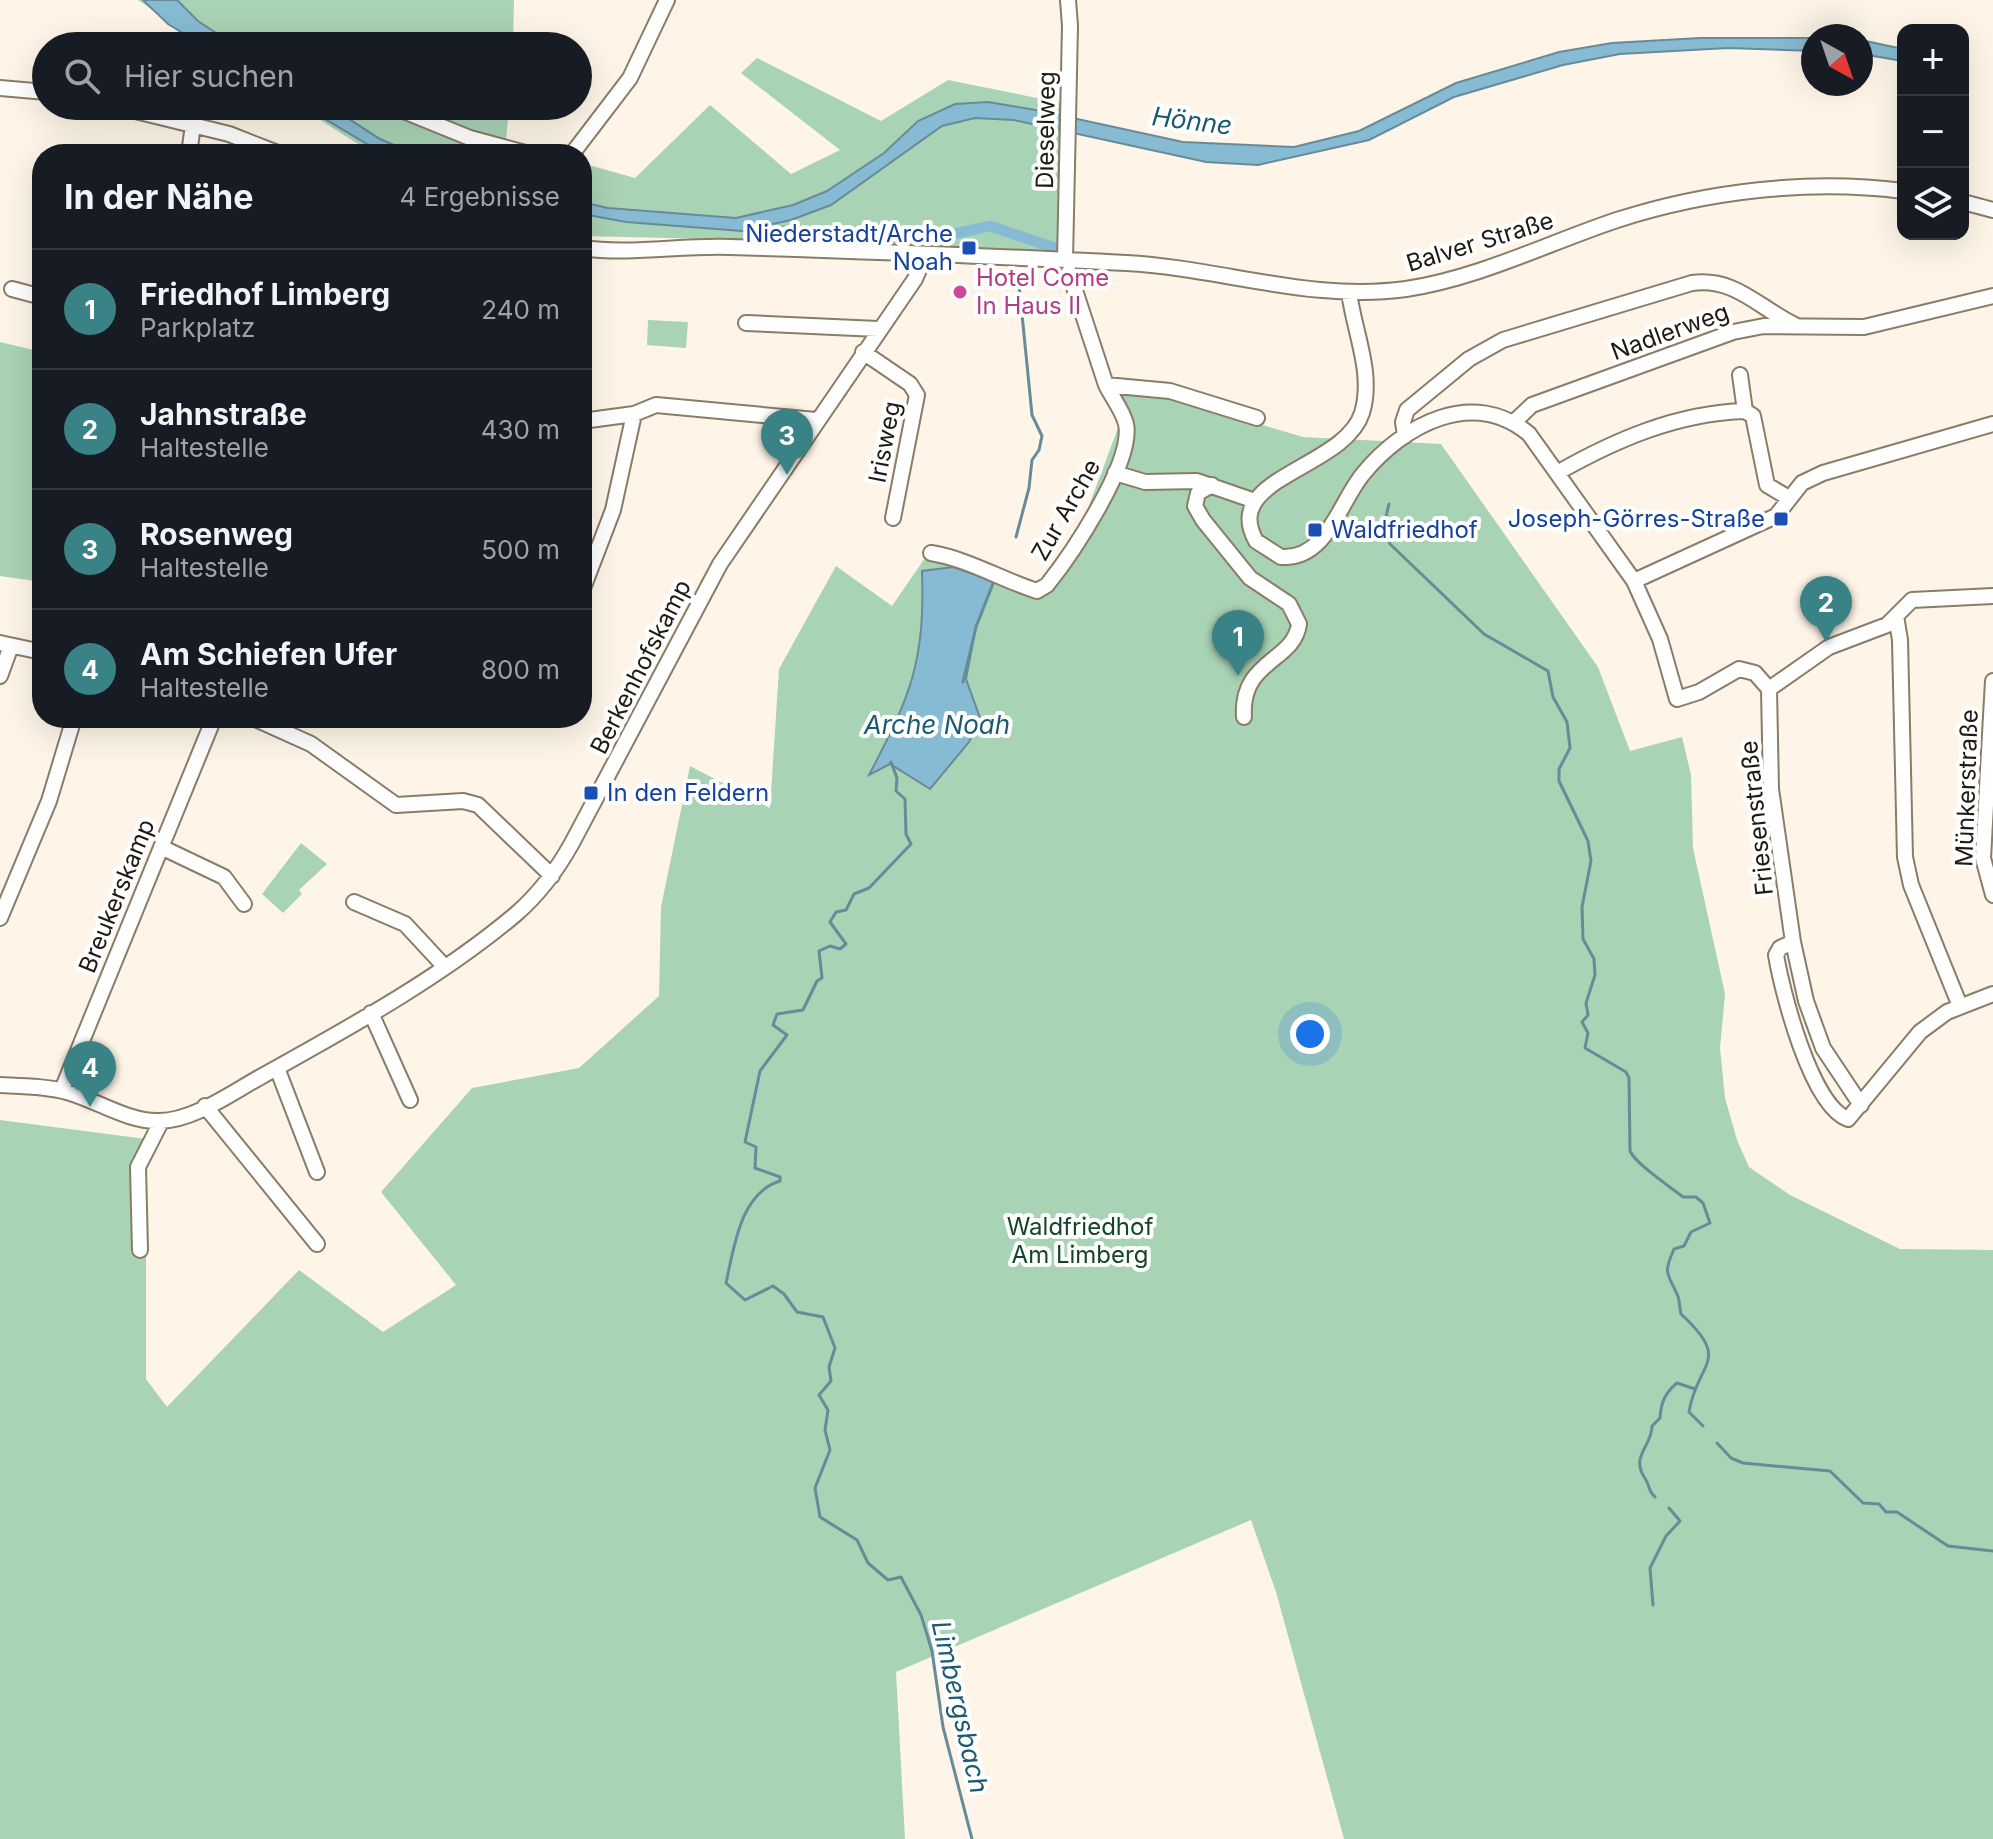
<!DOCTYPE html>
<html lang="de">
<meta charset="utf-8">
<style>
:root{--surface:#171b24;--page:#20242c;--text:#f1f3f6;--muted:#9ea1a6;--line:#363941;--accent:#398285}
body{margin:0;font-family:Inter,sans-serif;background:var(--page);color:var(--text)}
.controls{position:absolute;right:24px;top:24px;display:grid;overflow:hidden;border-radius:16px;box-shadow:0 8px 32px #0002}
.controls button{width:72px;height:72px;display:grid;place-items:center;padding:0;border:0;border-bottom:2px solid var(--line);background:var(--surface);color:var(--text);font:40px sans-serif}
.compass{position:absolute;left:1801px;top:24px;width:72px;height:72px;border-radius:50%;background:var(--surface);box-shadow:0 8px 32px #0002;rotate:140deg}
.you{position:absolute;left:1310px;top:1034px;width:28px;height:28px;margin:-20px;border:6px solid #fff;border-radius:50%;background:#1a73e8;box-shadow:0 0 0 12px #1a73e833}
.badge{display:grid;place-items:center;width:52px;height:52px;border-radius:50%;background:var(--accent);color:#fff;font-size:26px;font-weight:700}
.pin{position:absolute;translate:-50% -66px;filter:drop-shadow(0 2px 4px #0008)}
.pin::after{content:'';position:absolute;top:42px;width:28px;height:24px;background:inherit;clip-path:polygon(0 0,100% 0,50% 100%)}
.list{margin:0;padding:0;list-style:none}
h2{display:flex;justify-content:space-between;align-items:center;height:104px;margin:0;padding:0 32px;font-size:34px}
h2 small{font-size:26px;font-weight:400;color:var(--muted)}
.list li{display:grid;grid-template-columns:52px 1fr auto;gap:24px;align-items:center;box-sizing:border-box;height:120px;padding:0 32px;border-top:2px solid var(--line)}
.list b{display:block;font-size:30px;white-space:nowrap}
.list p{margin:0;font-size:26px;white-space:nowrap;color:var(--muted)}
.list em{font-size:26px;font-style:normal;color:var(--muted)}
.icon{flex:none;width:44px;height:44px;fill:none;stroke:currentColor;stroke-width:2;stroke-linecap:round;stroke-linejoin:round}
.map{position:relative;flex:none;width:1993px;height:1839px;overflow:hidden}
.search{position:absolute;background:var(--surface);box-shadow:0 8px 32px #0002;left:32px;top:32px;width:560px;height:88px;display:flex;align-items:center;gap:20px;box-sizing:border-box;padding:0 28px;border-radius:44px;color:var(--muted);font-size:30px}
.panel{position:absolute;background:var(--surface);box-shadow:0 8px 32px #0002;left:32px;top:144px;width:560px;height:584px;border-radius:32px}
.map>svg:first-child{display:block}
</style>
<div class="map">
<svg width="1993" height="1839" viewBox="0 0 1993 1839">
<rect width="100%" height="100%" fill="#fef5e8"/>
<path fill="#a9d3b5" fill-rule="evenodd" d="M138 0H514L513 46H204Z
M757 58 881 121 948 80 1062 103 1058 242 1052 254 878 243 582 236V163L635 178 710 105 791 174 840 150 741 73Z
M298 106H509L506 141 551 154H374Z
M648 320 688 322 686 348 647 345Z
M0 342 42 352 39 438 42 439V582L0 576Z
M1116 390 1151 392 1303 437 1441 444 1598 667 1630 751 1682 737 1691 775 1693 848 1725 994 1720 1048 1725 1098 1737 1140 1749 1167 1790 1195 1900 1249 1993 1250V1839H1344L1276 1592 1251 1520 896 1672 905 1839H0V1120L146 1139V1379L167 1407 299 1270 383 1332 456 1285 381 1192 472 1088 579 1068 659 996 661 907 690 766 770 808 779 669 836 566 892 606 927 555 1040 595 1081 527 1121 420ZM994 582 976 627 966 679 980 718 930 789 890 764 870 774C898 719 917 679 923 617Z
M301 843 327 864 299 890 302 894 283 913 262 894Z"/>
<path fill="#87bbd3" stroke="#688b99" stroke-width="2" d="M143 0H177L198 21 236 46H204L168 24Z
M1700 38H1813V51L1728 48 1620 54 1563 65 1454 97 1369 140 1258 165 1206 162 1014 120 975 118 942 126 831 205 791 220 742 231 626 222 582 214V202L608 208 736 218 793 205 827 191 884 153 918 121 955 104 988 102 1036 110 1183 142 1294 147 1359 131 1456 83 1559 52 1612 43Z
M1861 40 1903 49V61L1861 54Z
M303 106H329L380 139 415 154H384Z
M953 567 994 581 976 627 966 679 980 718 969 742 930 789 890 764 869 775C911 695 925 662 922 571Z"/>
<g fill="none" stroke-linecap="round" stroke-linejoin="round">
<path stroke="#688b99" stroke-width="3" d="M1389 504 1384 525 1390 544 1484 634 1548 671 1553 697 1567 722 1570 748 1559 769V781L1588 841 1591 861 1582 907 1583 939 1594 959 1595 975 1586 1003 1588 1015 1582 1022 1588 1033 1585 1048 1626 1072 1629 1078 1630 1151C1636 1164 1669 1186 1683 1197H1696L1703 1203 1710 1223 1691 1232 1684 1246 1674 1249C1663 1274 1667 1272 1677 1294 1680 1299 1679 1307 1681 1314 1733 1362 1697 1361 1689 1412L1703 1426
M1016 537 1029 488 1032 460 1039 450 1042 436 1032 415 1018 274
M963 682 976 627 994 581
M891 762 897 778 896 791 905 799 906 834 911 844 869 888 854 894 846 910 836 912 830 922 846 944 840 949 830 946 819 951 822 978 817 981 803 1010 777 1014 773 1025 787 1035 760 1071 745 1142 756 1147 755 1168 780 1177V1181C740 1193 734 1248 726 1283L745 1300 773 1286 784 1294 797 1312 823 1317 835 1348 829 1367 831 1381 819 1395 828 1410 825 1430 830 1450 815 1488 820 1517 857 1540 868 1563 888 1580 901 1577 921 1615 932 1651 943 1727 972 1839
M1717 1443 1731 1458 1743 1463 1830 1471 1863 1503 1879 1504 1886 1512H1897L1948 1546 1993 1551
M1655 1497C1648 1491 1650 1487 1646 1480 1629 1456 1652 1447 1652 1426L1660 1418C1661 1402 1665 1393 1677 1383L1695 1389
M1653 1605 1650 1568 1666 1536 1680 1521 1669 1508"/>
<path stroke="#87bbd3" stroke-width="11" d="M744 225 771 230 944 236 990 226 1058 249"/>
<defs>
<path id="minor" d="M0 88 46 92
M115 106 229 134 280 154
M391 106 470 138 529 154
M189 154 193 125
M572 154 630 78 667 0
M1963 202 1993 210
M582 248C631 255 681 245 730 247 862 251 994 256 1126 263 1221 268 1311 302 1406 289 1479 278 1548 243 1617 220 1707 191 1809 179 1903 191
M1065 260 1070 26 1068 0
M1069 272 1106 385 1170 391 1257 418
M12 289 42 297
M1349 292C1354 332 1374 373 1362 413 1344 469 1220 477 1256 541L1281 557C1327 560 1339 503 1363 474 1403 425 1473 387 1529 434L1634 581 1660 639 1677 699 1699 692 1739 669 1755 673 1769 689 1771 789 1793 942 1806 1001 1823 1048 1861 1105
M746 323 878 329
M863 352 910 384 917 395 893 518
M1740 375 1745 411
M582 421 634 414 656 405 816 420
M1514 422 1532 405 1733 332 1764 326 1864 327 1993 296
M1405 436 1403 422 1407 410 1469 359 1503 340 1692 283C1735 277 1759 308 1795 325
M1115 473 1145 482 1197 481 1255 501
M1557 473C1615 440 1677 413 1745 411L1753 416 1767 485 1787 497
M1212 485 1198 493 1195 506 1203 520 1250 578 1289 604 1299 624C1294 662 1240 660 1244 717
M931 553C968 559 1002 580 1037 591L1047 585C1071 555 1134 462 1126 424 1123 411 1112 397 1106 385
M1634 581 1776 516 1802 483 1823 473 1993 424
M582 591 613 510 634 414
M1896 616 1900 640 1905 857 1911 885 1960 1006
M0 643 42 652
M0 676 11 646
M1993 681 1983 858 1993 895
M1769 689 1829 647 1887 625 1912 600 1993 596
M253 718 311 744 396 805 463 801 478 805 552 876
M161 847 224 877 244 904
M354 902 405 924 444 966
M0 918 49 801 74 718
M1793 942 1780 948 1776 955C1782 991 1811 1106 1848 1119L1920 1032 1947 1012 1993 994
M371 1013 410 1100
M277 1068 317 1172
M0 1085C21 1086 46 1086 67 1092 96 1100 128 1122 159 1121 194 1121 234 1091 264 1075 350 1027 440 978 516 914 539 894 557 870 572 843L720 564 915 279 926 254
M62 1090 214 718
M205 1106 317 1244
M140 1250 138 1167 161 1122"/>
</defs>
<use href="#minor" stroke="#897c68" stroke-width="18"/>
<use href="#minor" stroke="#fff" stroke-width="14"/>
</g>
<g fill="#1a4fb4" stroke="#fff" stroke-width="3">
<rect x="961" y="240" width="16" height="16" rx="4"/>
<rect x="1773" y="511" width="16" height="16" rx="4"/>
<rect x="1307" y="522" width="16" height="16" rx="4"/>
<rect x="583" y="785" width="16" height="16" rx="4"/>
</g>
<circle fill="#d1479c" stroke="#fff" stroke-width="3" cx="960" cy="292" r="8"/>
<g text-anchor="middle" stroke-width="8" stroke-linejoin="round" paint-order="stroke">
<g font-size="24" fill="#1f1a12" stroke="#fff">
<text transform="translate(1046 130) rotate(-89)" y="8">Dieselweg</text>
<text transform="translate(1480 242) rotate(-17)" y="8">Balver Straße</text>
<text transform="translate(1670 332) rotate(-20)" y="8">Nadlerweg</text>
<text transform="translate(885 442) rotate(-79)" y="8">Irisweg</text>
<text transform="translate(1066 510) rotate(-60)" y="8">Zur Arche</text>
<text transform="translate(641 667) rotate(-63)" y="8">Berkenhofskamp</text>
<text transform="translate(1967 788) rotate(-88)" y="8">Münkerstraße</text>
<text transform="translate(1757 818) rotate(-96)" y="8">Friesenstraße</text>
<text transform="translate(117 896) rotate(-68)" y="8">Breukerskamp</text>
</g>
<g font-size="24" fill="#164399" stroke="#fff" text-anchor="end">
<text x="953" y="242">Niederstadt/Arche<tspan x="953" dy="28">Noah</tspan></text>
<text x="1765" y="527">Joseph-Görres-Straße</text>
<text x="1331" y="538" text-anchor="start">Waldfriedhof</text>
<text x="607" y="801" text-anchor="start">In den Feldern</text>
</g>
<g font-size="24" fill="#b23c85" stroke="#fff" text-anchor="start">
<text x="976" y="286">Hotel Come<tspan x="976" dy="28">In Haus II</tspan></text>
</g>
<g font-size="24" fill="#134628" stroke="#fff">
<text x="1080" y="1235">Waldfriedhof<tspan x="1080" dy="28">Am Limberg</tspan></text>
</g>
<g font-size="26" font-style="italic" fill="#1a5a73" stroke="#fff">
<text transform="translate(1192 121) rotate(7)" y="9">Hönne</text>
<text x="937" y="734">Arche Noah</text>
<text transform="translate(960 1707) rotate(77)" y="9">Limbergsbach</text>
</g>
</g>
</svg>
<div class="controls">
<button>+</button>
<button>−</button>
<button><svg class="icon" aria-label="layers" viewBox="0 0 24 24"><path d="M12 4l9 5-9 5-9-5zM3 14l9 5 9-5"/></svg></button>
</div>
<svg class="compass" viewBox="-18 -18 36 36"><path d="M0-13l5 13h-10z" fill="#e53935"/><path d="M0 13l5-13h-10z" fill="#9ea1a6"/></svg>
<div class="you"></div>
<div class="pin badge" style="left:1238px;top:676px">1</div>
<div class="pin badge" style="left:1826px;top:642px">2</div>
<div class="pin badge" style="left:787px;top:475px">3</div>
<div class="pin badge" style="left:90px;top:1107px">4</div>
<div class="search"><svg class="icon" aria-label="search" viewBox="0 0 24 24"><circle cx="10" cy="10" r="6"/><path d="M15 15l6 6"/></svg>Hier suchen</div>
<section class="panel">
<h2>In der Nähe<small>4 Ergebnisse</small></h2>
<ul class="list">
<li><span class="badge">1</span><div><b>Friedhof Limberg</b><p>Parkplatz</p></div><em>240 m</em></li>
<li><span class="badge">2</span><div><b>Jahnstraße</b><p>Haltestelle</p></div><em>430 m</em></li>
<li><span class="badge">3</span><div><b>Rosenweg</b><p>Haltestelle</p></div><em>500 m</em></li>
<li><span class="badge">4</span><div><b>Am Schiefen Ufer</b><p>Haltestelle</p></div><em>800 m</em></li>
</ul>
</section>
</div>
